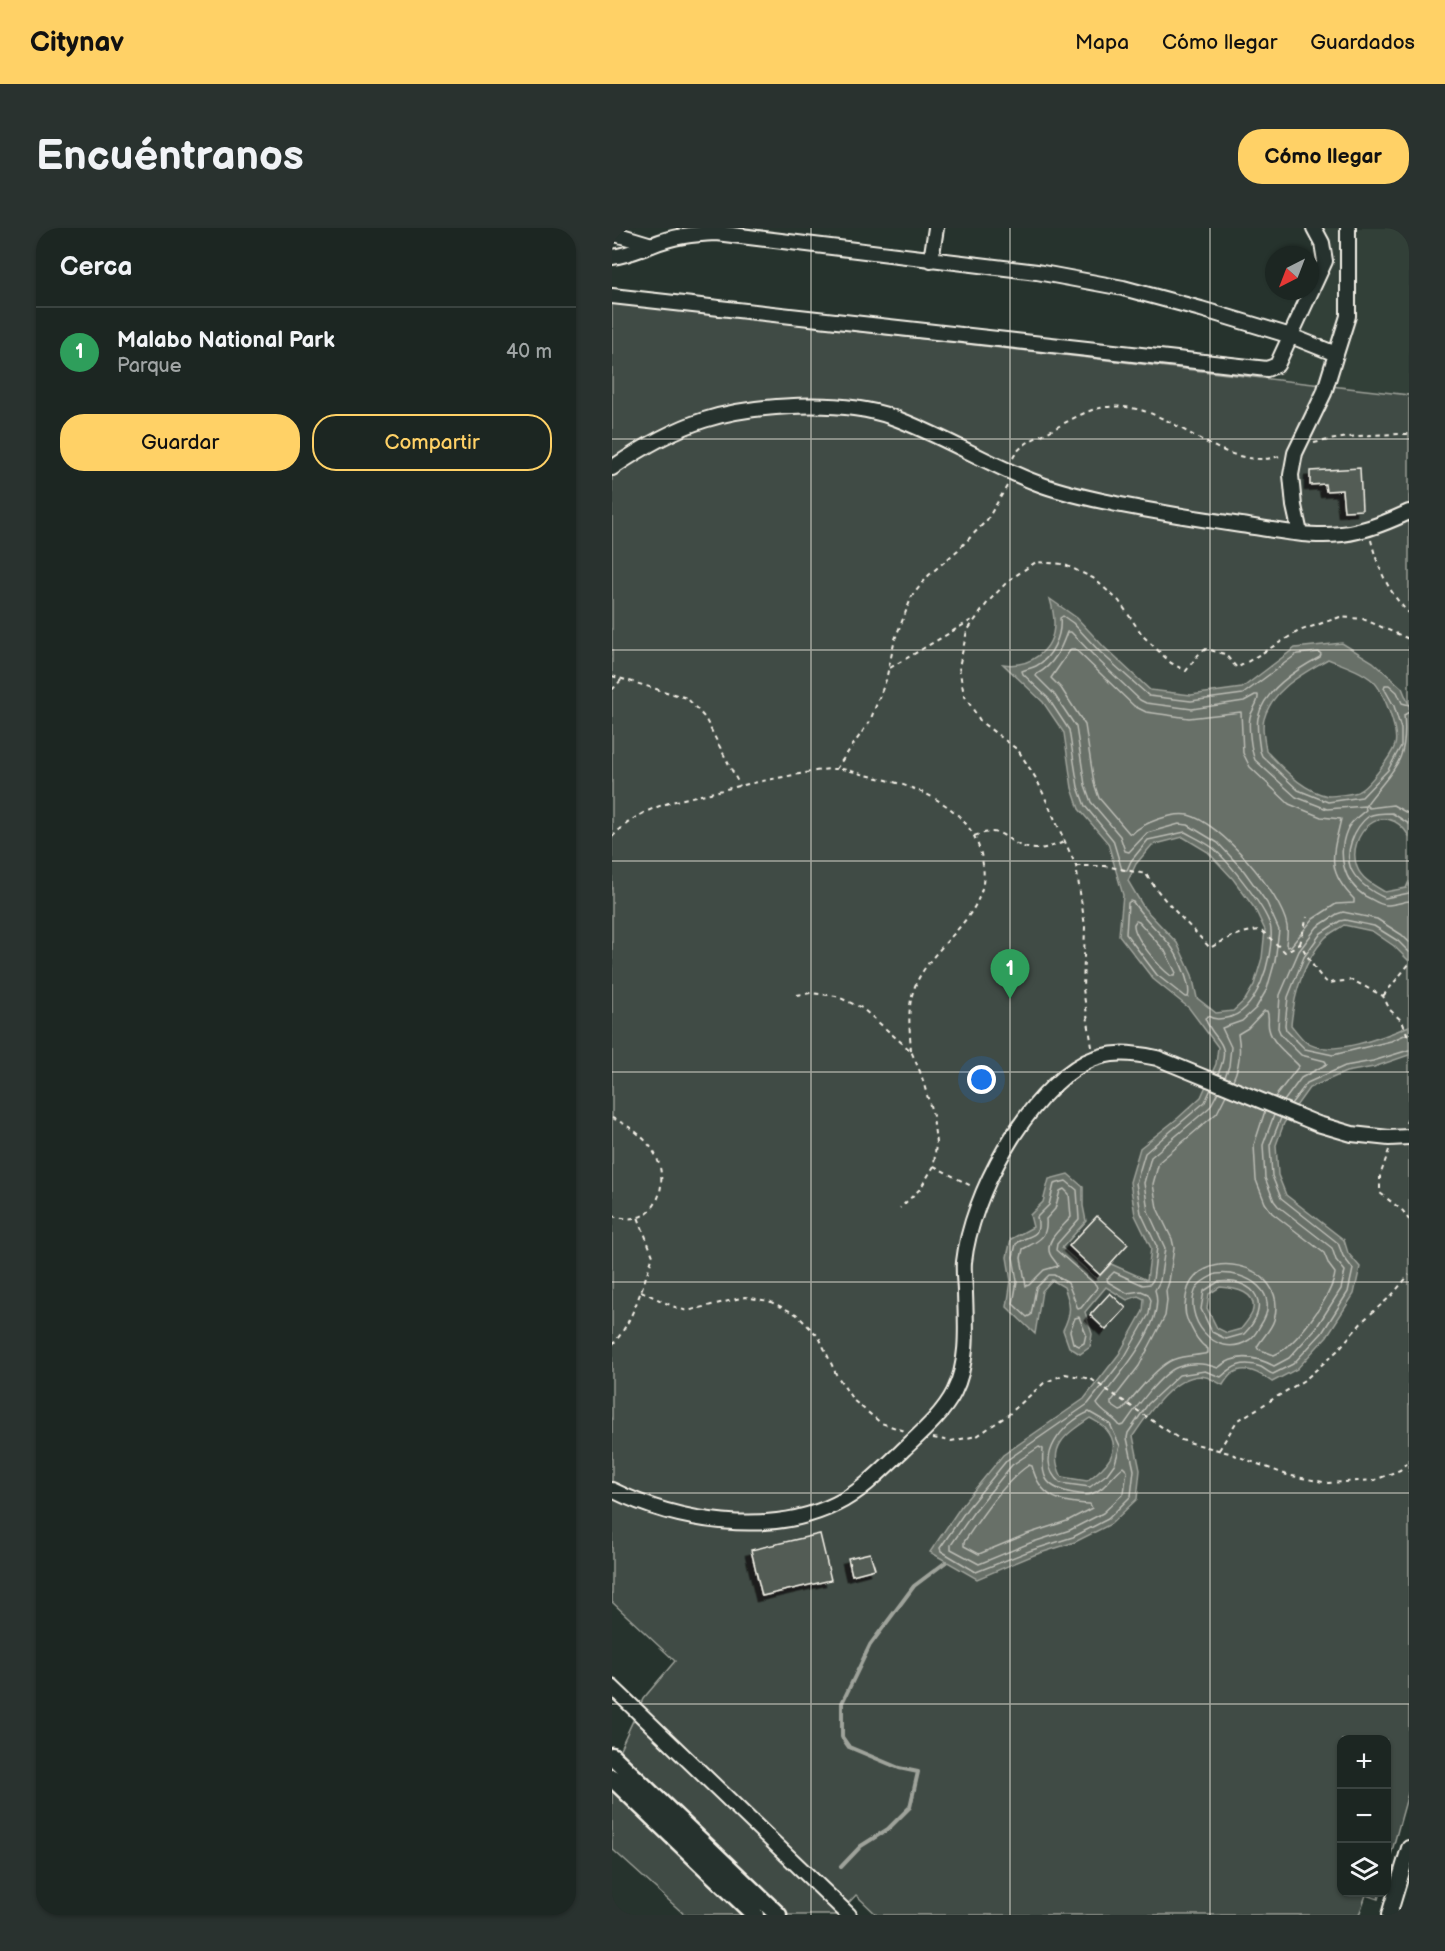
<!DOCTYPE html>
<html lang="es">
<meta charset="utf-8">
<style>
:root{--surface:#1c2622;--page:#29322f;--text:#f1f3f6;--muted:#a0a5a5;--line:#3a4340;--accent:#ffd166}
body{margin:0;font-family:"Balsamiq Sans",sans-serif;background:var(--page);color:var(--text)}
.controls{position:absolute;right:18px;bottom:18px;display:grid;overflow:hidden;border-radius:12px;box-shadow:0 2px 4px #0004}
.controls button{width:54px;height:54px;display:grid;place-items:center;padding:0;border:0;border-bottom:2px solid var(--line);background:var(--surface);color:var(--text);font:30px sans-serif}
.compass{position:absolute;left:653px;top:18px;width:54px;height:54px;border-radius:50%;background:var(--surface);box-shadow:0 2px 4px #0004;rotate:222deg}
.you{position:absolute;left:370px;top:852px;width:21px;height:21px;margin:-15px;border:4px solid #fff;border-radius:50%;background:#1a73e8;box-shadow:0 0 0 9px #1a73e833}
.badge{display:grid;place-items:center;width:39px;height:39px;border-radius:50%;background:var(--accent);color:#fff;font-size:20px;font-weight:700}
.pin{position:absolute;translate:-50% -50px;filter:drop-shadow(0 2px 3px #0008)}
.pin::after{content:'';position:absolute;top:32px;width:21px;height:18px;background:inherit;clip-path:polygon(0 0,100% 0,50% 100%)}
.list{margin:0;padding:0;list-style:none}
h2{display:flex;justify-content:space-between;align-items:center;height:78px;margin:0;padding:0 24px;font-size:26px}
h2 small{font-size:20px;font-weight:400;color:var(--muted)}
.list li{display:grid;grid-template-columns:39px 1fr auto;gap:18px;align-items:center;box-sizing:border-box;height:90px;padding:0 24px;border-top:2px solid var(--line)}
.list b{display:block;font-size:22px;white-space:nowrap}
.list p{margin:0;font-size:20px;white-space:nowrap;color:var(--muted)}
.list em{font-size:20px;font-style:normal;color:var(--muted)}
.actions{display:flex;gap:12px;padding:18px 24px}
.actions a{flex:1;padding:14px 0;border:2px solid var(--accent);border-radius:24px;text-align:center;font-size:21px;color:var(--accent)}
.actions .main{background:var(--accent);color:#111}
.icon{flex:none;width:33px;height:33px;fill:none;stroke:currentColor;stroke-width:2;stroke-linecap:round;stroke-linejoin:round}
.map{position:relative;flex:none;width:797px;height:1687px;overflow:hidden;border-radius:24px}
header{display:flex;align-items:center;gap:36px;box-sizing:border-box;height:84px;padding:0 30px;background:var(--accent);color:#111}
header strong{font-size:28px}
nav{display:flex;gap:33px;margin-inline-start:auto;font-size:21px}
.intro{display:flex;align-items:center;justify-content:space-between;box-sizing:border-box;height:144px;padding:0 36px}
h1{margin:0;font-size:42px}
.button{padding:15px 27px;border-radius:24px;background:var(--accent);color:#111;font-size:21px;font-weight:700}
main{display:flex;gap:36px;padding:0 36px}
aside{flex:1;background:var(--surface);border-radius:24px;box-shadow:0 2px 4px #0004}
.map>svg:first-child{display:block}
</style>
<header>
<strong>Citynav</strong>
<nav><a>Mapa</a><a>Cómo llegar</a><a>Guardados</a></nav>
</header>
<div class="intro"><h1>Encuéntranos</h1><a class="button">Cómo llegar</a></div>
<main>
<aside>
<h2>Cerca<small></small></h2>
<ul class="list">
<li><span class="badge" style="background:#2e9e5b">1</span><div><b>Malabo National Park</b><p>Parque</p></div><em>40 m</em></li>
</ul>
<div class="actions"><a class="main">Guardar</a><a>Compartir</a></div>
</aside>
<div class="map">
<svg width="797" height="1687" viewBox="0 0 797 1687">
<defs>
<filter id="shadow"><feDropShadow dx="-5.5" dy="5.5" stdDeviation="0" flood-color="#0009"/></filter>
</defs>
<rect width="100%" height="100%" fill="#26332d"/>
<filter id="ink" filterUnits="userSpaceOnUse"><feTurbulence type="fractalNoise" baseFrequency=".0167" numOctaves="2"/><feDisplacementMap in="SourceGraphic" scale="12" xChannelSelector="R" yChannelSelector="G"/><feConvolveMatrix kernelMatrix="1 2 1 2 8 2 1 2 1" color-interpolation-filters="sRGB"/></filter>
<g filter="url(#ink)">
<path fill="#333f39" d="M708 0H797V167L662 152 721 24Z"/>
<path fill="#414b45" stroke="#9a9e96" stroke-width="1.5" d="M0 75 797 167V1562L775 1641 774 1512H730V1664L768 1665 766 1671 754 1667 747 1687H265L244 1667 225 1687H73L0 1621V1538L31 1471 63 1433 0 1374Z"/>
<path fill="#676f68" stroke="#9fa39b" stroke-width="1.5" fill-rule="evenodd" d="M438 371 465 390 492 419 538 462 579 467 630 460 683 420 730 415 761 434 790 460 797 477V608C773 568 733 607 745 639 749 651 763 658 773 664L794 660 797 653V733L782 718 760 703 732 697C725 702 717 705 712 711 691 735 682 766 679 797 684 803 689 810 694 814 715 831 775 808 797 798V827L762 839 734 844 697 860 672 895 664 917 666 947 674 967 732 1012 736 1025 748 1039 742 1066 715 1108 685 1141 660 1154C649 1146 633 1136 620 1146 616 1148 613 1154 611 1157 606 1155 599 1150 594 1149 565 1142 535 1187 521 1208L528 1242 525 1271 499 1296 463 1314 422 1327 365 1351 318 1324 350 1277 391 1227 472 1171 507 1126 531 1083 532 1071 526 1068 515 1072 494 1059 473 1084 480 1106 478 1119 468 1126 457 1119 451 1102C460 1084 459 1077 452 1059L440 1052 430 1063 423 1106 395 1079 399 1053 395 1029 399 1011 421 999 418 987 431 974 437 951 456 946 471 959V978L474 993 450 1020 485 1051 499 1036 535 1052 539 1020 523 987 518 954 528 920 566 890 589 869 604 836 606 819 577 780 541 751 507 707 511 667 496 615 467 581 460 560 452 505 431 474 391 436C417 440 443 423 442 394 442 387 440 378 438 371ZM716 431C731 437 748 442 761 453 771 462 787 503 783 517 780 527 757 558 747 563 744 566 720 568 716 568 690 563 672 541 654 523 653 514 649 500 652 491 660 461 692 445 716 431ZM571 609 596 624 621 651 643 681 653 702 650 730 642 757 633 772 621 783 604 785 585 770 580 747 565 715 532 680 516 653 524 636 540 617ZM608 1059C623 1060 647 1064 640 1085 638 1090 633 1096 629 1101L615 1105 605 1100 595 1080 597 1066ZM478 1190C483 1193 491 1197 494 1201 513 1223 492 1240 475 1253L450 1249C434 1219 454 1206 478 1190Z"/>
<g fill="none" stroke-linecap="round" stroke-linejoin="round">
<path stroke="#bcbdb5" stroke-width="1.5" d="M459 421H463L522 478 534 484 577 490 629 484 631 525 638 539 677 576 709 589 729 591C721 626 713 642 742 671V675L724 676 701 691 679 718 676 719 674 716C675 710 676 704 675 698 669 665 608 594 576 587 561 584 530 595 520 606L517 605 487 570 482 555 473 497 449 460 439 450Z
M797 484 792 487C797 537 778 543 754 577L757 580 781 577 797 586
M797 596 780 585C774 585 763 585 757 588 742 599 731 626 740 643 747 656 760 664 773 670L797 665
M518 673 521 674C531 690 546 702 558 717 566 727 580 758 576 769H573L545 747 514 706 516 675Z
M524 693 527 694 553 723 564 745 562 748H559C548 740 521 709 522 696Z
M797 724 786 713 762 698 733 692 728 693 709 705 692 729 676 769 673 797 674 802 693 821 721 827 779 813 797 805
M606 846C621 812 602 815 593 790L596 788C603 792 607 791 614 790 645 786 661 730 659 702 658 684 616 633 601 620 593 614 582 609 573 604L536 612 519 633 515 642H510L501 612 473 578 466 559 457 502 436 470 411 446 410 443C415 441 420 440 424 438 440 430 450 407 448 390L451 388 461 395 488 424 537 468 579 473 631 466 685 426 707 424 709 426 708 429C685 441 651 463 646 490 644 500 647 513 648 523L650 528 686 562 716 574 750 569 776 542 789 518V501L782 478 772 460 773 457H777L785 464 790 475 797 477
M613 849 617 838 619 819 610 800 630 793 644 780 655 761 663 733 667 702 655 675 632 643 606 615 576 597 567 596 535 605 517 624 513 623 508 608 479 574 473 557 464 499 442 466 424 448 425 446C442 437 449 421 455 404H459L483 429 528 472 534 475 580 481 632 473 643 467H646C647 475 640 481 638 489 636 498 639 523 643 532L684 569 715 581 753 578 754 582C748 587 738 594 735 602 725 626 731 654 753 668 760 671 767 677 774 677 782 677 790 674 797 673
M621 852C628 837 629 822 626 806L636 800 652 783H655C658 789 655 795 657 801 660 816 678 828 687 838L663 869
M599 861 593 874 533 925 524 955 529 985 545 1019 541 1052 538 1056 531 1057 502 1044 495 1051 496 1054 515 1065 529 1063 536 1066 539 1072 537 1086 512 1130 476 1176 395 1232 355 1281 328 1320 329 1323 364 1344 420 1322 461 1309 496 1291 519 1268 522 1242 515 1210 516 1205 536 1176 567 1147 593 1143 609 1149C621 1138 631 1132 649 1139 653 1141 657 1145 661 1146L681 1136 710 1105 736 1064 741 1041 731 1028 726 1015 669 970 660 948 658 917 669 890
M606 864 598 879 539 929 532 955 536 983 553 1020 548 1053 543 1062C555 1096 504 1150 485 1176 490 1185 502 1189 508 1198L512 1197C522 1182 549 1145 566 1139 579 1134 593 1135 606 1140 623 1125 643 1128 662 1138L677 1130 704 1100 729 1061 733 1043 724 1032 720 1020 666 978 662 973 653 950 651 917 662 887
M614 867 605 885 547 934 541 956 545 980 560 1011 562 1020 557 1054 554 1063 555 1073 553 1088 527 1138 499 1174V1177L508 1183 511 1182C521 1168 547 1136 563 1131 573 1127 586 1128 596 1125V1121C585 1114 581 1103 575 1091 572 1084 573 1077 574 1069 582 1014 679 1034 662 1092 659 1102 650 1110 645 1119L646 1121 662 1127C683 1119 721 1067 723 1045L717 1037 712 1025 660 985 653 975 644 952 642 917 653 883
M672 873 689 850 715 836 713 833 689 827 669 807 666 800 668 767 687 723 705 699 725 686 731 684 765 691 790 707 797 714
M679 876 695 855 733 838 761 833 797 822
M454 953 465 962 467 991 445 1016 444 1022 484 1057 485 1060 469 1080 466 1081 456 1055 442 1047H437L424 1060 419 1087 415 1089 401 1076 405 1053 401 1029 404 1016C417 1005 430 1012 425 989L437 977 442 956Z
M452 961 457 966 459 989C452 998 432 1012 438 1026 440 1031 444 1033 446 1038L432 1042 417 1057 414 1058 409 1030 411 1021C426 1013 436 1010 434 991L443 981 448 963Z
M604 1046C635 1042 671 1065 648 1098 645 1103 642 1109 637 1112 603 1134 569 1088 585 1059 589 1053 598 1049 604 1046Z
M606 1054C645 1050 660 1078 632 1106L614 1111 600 1104 589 1081 592 1063Z
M467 1089 474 1106 472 1115 467 1118 461 1115 458 1103 463 1090Z
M477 1184 498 1196 508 1218 503 1235 495 1246 478 1259 448 1255C420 1230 452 1194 477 1184Z
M427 1219 431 1221C429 1248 432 1260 461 1265 466 1266 474 1268 479 1266 493 1262 501 1246 511 1239L515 1243 512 1265 491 1285 458 1302 418 1315 367 1336 339 1321V1317L361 1285 400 1237Z
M417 1237 420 1238C428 1270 448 1275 478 1276L480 1280 455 1293 415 1306 367 1326 352 1318V1314C368 1290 393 1253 417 1237Z"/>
<path stroke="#9fa39b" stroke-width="4" d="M229 1639 249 1618 276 1601 298 1579 306 1544 287 1540 237 1519 230 1509V1475L258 1417 302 1358 334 1334"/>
</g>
<path fill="#525c55" stroke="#f4f1e8" stroke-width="1.5" filter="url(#shadow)" d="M748 240 750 282 732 283 730 262 714 263 713 256 698 257V243Z
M485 988 516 1016 488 1047 457 1018Z
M498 1065 514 1080 494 1102 478 1087Z
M208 1306 219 1352 150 1368 139 1322Z
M258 1325 263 1341 240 1347 236 1330Z"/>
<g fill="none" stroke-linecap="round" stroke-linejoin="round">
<defs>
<path id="minor" d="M0 5 40 17
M0 29C15 27 26 22 40 17 61 8 82 6 104 5L425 44 511 60 589 81 679 108 724 126 712 165 683 225 679 247 682 278 688 305
M319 32 324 0
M0 68 655 141 665 137 713 33 710 15 702 0
M724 126 736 88V0
M0 240C28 221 60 202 92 192 142 176 231 171 280 189 330 207 375 236 425 255 450 265 477 270 504 276 545 284 587 291 629 297 666 302 708 313 746 303 764 299 780 292 797 284
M0 1262C65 1294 157 1309 224 1276 249 1264 271 1241 291 1222 309 1205 331 1186 342 1164 357 1134 354 1097 353 1065 353 1055 351 1044 352 1034 359 968 414 865 474 834 498 822 520 825 545 830L706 896 740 906 777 910 797 909
M0 1459 237 1687
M777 1687 797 1620"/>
<path id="major" d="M0 1528 166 1687
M0 1550 143 1687"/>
</defs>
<use href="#minor" stroke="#f4f1e8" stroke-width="18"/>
<use href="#major" stroke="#f4f1e8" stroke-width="21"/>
<path stroke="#f4f1e8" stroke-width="2" stroke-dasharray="4.5 4.5" stroke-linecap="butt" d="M702 215C734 208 764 206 797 206
M401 230C408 215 428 208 442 201 454 194 475 182 488 180 552 168 591 232 651 231 657 231 663 229 669 228
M759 312C765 338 777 366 797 385
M278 440 363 390
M0 448 75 470 93 490 128 558
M0 462 10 451
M224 541 258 493 274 452 283 411 300 368 317 347 346 322 375 292 395 258
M362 608C394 596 392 615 416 620 429 623 440 618 453 614
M0 609C9 600 17 593 28 587 49 575 75 570 98 565 126 558 154 552 182 547 195 545 210 541 223 541 234 540 247 546 258 548 308 559 364 580 371 637 379 691 315 717 301 764 295 782 298 804 299 823
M464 638H493L534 646C553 676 575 694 598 720 614 711 630 703 649 702L673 724 688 716C697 729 703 745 716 755L740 752 771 768 778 782 790 793 797 811
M688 716 695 689
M185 767 199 765 224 768 250 780 299 823 309 846 321 888 324 915 322 938 308 961 288 980
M771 768 797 736
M480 819 471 761 473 698 464 638 425 552 406 522 369 494 352 467 347 439 355 403 376 374 397 352 424 334 451 336 481 350 507 373 531 408 559 435 574 443 586 427 594 421 613 426 625 440 687 403 728 389 751 391 797 411
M0 890C19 898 39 913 46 933 54 954 48 985 23 990 15 991 8 990 0 988
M794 895 797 888
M777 922 768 948V965L791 983 797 992
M322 938 361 959
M29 1063 60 1078 75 1083 133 1069 157 1073 184 1086 207 1109 224 1146 241 1172 269 1195 293 1203
M0 1117C21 1095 31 1056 41 1028L26 989
M321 1210 339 1213 365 1208 396 1187 432 1155 453 1146 479 1151 569 1212 617 1225 675 1247 716 1255 763 1252 788 1242 797 1232
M607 1222 625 1193 694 1151 725 1123 752 1092 780 1067 797 1047"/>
<use href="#minor" stroke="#26332d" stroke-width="14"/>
<use href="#major" stroke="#26332d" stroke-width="16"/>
</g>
</g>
<path fill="none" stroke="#f4f1e8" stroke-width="1.5" stroke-opacity="0.55" d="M199 0V1687M398 0V1687M598 0V1687M0 211H797M0 422H797M0 633H797M0 844H797M0 1054H797M0 1265H797M0 1476H797"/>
</svg>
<div class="controls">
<button>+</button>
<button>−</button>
<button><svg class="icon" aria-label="layers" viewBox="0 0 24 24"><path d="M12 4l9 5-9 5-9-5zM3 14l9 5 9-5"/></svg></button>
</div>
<svg class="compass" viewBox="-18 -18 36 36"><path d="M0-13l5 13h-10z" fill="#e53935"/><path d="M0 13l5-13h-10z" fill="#a0a5a5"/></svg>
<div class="you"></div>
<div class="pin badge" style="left:398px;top:771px;background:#2e9e5b">1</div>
</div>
</main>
